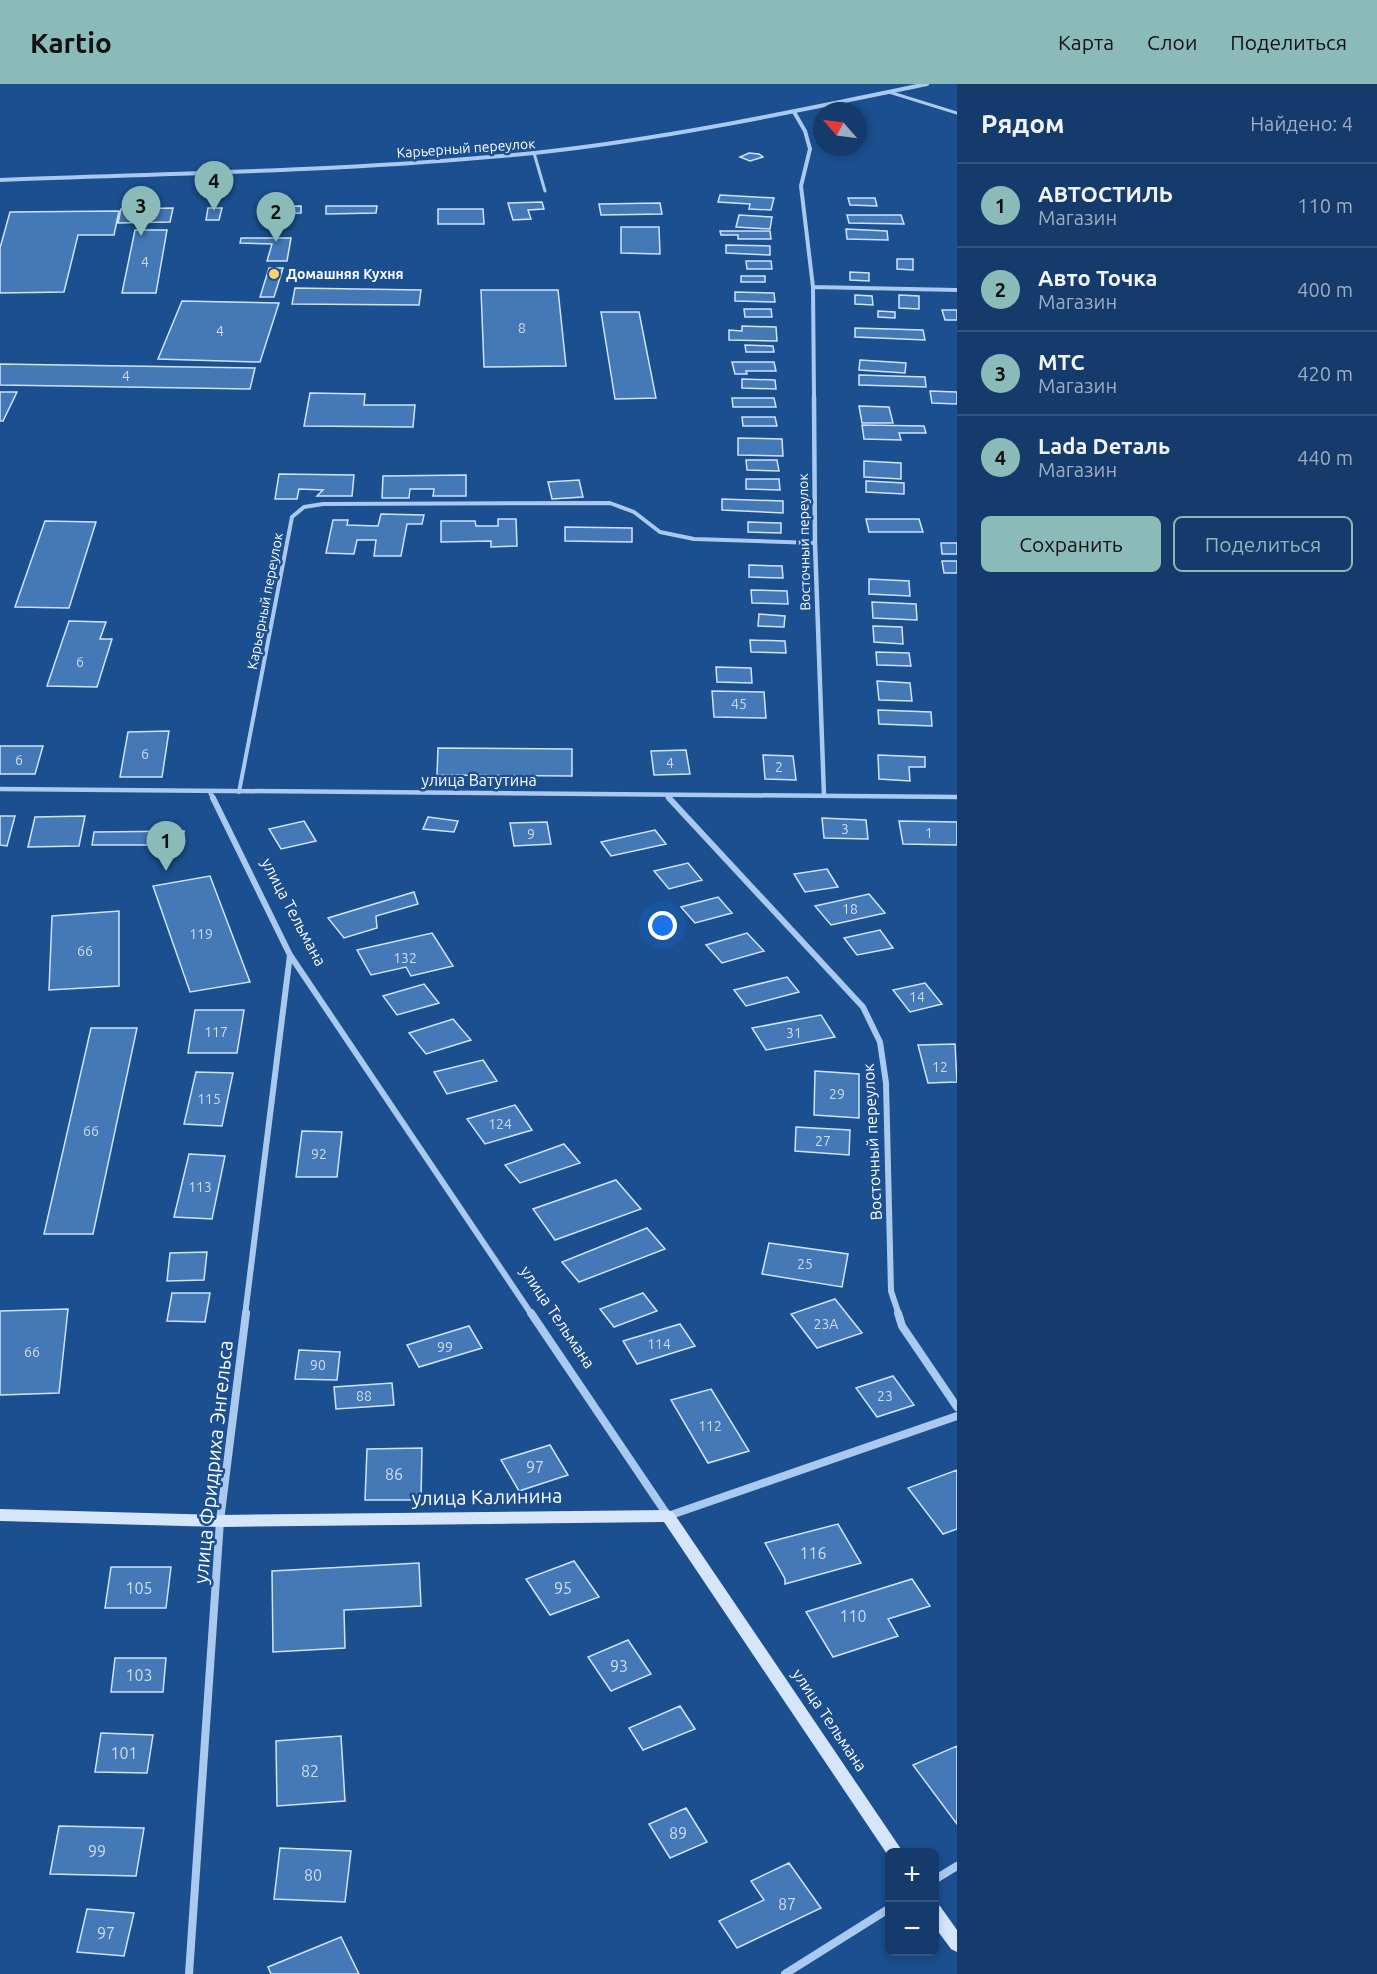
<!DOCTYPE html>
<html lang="ru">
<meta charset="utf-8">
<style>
:root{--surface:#143b6b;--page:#214673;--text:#f1f3f6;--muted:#9dadc1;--line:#33557e;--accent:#8bbbb9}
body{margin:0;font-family:Ubuntu,sans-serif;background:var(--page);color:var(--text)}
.controls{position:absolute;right:18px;bottom:18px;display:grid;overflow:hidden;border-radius:9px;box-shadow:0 3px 9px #0003}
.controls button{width:54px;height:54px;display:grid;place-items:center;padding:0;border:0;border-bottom:2px solid var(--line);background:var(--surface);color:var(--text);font:30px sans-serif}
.compass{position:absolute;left:813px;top:18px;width:54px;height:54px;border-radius:50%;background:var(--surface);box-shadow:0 3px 9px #0003;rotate:298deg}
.you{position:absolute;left:663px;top:842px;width:21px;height:21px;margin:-15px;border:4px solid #fff;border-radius:50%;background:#1a73e8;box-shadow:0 0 0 9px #1a73e833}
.badge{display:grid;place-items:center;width:39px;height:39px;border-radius:50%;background:var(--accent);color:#111;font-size:20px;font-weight:700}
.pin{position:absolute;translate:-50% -50px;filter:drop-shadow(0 2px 3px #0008)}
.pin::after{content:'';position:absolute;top:32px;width:21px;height:18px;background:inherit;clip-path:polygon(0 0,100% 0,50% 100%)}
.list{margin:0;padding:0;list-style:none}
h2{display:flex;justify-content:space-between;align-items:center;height:78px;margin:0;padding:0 24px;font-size:26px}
h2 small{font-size:20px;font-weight:400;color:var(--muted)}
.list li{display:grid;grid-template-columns:39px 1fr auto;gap:18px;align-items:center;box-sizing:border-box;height:84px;padding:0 24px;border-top:2px solid var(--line)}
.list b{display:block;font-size:22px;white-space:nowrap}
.list p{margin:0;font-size:20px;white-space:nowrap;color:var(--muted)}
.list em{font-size:20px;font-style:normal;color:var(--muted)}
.actions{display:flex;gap:12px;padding:18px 24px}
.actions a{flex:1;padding:14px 0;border:2px solid var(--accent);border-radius:9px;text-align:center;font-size:21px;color:var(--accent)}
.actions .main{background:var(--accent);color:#111}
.map{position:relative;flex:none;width:957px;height:1890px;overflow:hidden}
header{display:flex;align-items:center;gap:36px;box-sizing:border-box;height:84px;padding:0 30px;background:var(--accent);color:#111}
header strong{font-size:28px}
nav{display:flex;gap:33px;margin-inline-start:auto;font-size:21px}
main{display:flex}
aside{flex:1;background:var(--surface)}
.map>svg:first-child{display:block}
</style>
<header>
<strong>Kartio</strong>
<nav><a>Карта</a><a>Слои</a><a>Поделиться</a></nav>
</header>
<main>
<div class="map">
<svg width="957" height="1890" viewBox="0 0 957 1890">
<rect width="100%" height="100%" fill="#1b4f8f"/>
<path fill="#4478b7" stroke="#cfe3fa" stroke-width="1.5" d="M749 69 759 70 763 73 750 77 740 73Z
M720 111 774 114 771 126 749 125 750 120 718 118Z
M848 114H875L877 122 850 121Z
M542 118 544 125 528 126 531 135 513 136 508 119Z
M660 119 662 130 601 131 599 120Z
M301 122V129L261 130V123Z
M326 122H377L376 129 326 130Z
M173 124 170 138 118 139 121 125Z
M208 124H222L219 136H206Z
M438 125H483L484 140H438Z
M119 127 114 151H78L64 208 0 209V164L10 128Z
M739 131 772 133 770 145 736 143Z
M847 131H901L904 140 849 139Z
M621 143H659L660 170 621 169Z
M846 145 887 147 888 156 847 155Z
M135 146H167L156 209H122Z
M720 147H770L771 155H738V151H721Z
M241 154H291L287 177H267L272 160 240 159Z
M726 161 770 162V171L726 169Z
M897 175H913V186L897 185Z
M746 177H771L772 185H747Z
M269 184H283L274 213H260Z
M850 188 869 189V197L850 196Z
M741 192H765V198H741Z
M295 204 421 206 419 221 292 220Z
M481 206H558L566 282 484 283Z
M735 208 774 209 775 218 735 217Z
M855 211 872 212 873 221 855 220Z
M899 211 919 212V225L899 224Z
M182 217 279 219 260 278 158 275Z
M744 225H771L772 233H745Z
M942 226H957V236H945Z
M878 227 895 228V234L878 233Z
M601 228H639L656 314 615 315Z
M742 242 776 243 777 257 729 256V246L742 247Z
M855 244 923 246 925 256 855 253Z
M745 261 773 262 774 268H746Z
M860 276 906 279 905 289 859 286Z
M732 278H774L776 287H746L747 290H735Z
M0 280 255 284 250 305 0 301Z
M859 291 925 293 926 303 859 301Z
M742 295 775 296 776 305 742 304Z
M930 307 957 308V320L932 319Z
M0 308H17L3 337H0Z
M310 309 365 310 364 321H415L413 343 304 342Z
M732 314H774L776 323H733Z
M859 322 889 323 893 339H862Z
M742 333H775L777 342H743Z
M862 341 924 342 926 349H899L901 356 864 355Z
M738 354 782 355 783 372 738 371Z
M746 376H777L779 387 747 386Z
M864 377 901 379V395L864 393Z
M279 390 354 391 352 412H317L323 406 299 405 297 415H275Z
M466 391V412H433L434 405H410L409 414H382L383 392Z
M746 395H779L780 406 746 405Z
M579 396 583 413 552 415 548 398Z
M866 397 904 399V410L866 408Z
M722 415 783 417V429L722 426Z
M381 430 424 431 422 440H407L401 472H374L376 456H357L354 470 326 469 333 436H348L347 441 378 442Z
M498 435H516L517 462 491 463V457L441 458V437H475L476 442H498Z
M866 435H919L923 448H869Z
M45 437 96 438 69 524 15 523Z
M748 438 781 439V449L748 448Z
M565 443 632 444V458L565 457Z
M941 459H957V470H942Z
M942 477H957V489H944Z
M749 481 782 482 783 494 749 493Z
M869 495 909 497 910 512 869 510Z
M751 506 787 507 788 520 752 519Z
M872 518 916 520 917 536 873 534Z
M759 530 785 532 784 543 758 542Z
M69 537 106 538 100 555H112L97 603 47 602Z
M873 542 902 543 903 560 874 558Z
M750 556 785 557 786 569 751 568Z
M876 568 909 569 911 582 877 581Z
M716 583 751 584 752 599 717 598Z
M877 597 910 599 912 617 879 616Z
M712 607 764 608 766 634 714 633Z
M878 626 931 628 932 642 879 640Z
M169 647 162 693H120L128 648Z
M0 662H43L35 690H0Z
M438 664 572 665V692L437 691Z
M686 666 690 690 654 691 651 667Z
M763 671 793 672 796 696 765 695Z
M878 671 925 673V683H909L910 697 879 695Z
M0 732H15L7 762 0 761Z
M85 732 79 762 28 763 35 733Z
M428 733 458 737 454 748 423 745Z
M822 734 866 736 868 755 824 754Z
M304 737 316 757 281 765 269 745Z
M899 737 957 738V761L903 760Z
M547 738 551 760 514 762 510 739Z
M655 746 666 760 611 772 601 758Z
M184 747 183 761H92L94 748Z
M688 779 702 796 669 805 654 787Z
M827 785 838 803 805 808 794 790Z
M210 792 250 898 190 908 153 802Z
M414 808 418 820 376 832 377 844 344 854 328 834Z
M869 810 885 829 831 841 815 822Z
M718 813 732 829 695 839 681 823Z
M119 827V902L49 906 52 832Z
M880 846 893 864 857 871 844 854Z
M432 849 453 882 411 892 406 883 371 891 357 866Z
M747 849 764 867 722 879 706 861Z
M787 893 799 908 746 922 734 906Z
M925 899 942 920 910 928 893 906Z
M424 900 439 919 397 931 383 912Z
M195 926H244L237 969H188Z
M821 931 835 953 766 966 752 944Z
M453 935 471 956 426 970 409 949Z
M91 944H137L93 1150H44Z
M955 960 957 998 928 999 918 961Z
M483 976 497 997 447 1010 434 988Z
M815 987 859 990V1034L814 1031Z
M196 988 233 989 222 1042 184 1040Z
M515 1021 532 1046 485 1060 467 1035Z
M796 1043 850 1046 849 1071 795 1067Z
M302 1047 342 1048 337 1093H296Z
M564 1060 580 1079 520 1099 505 1081Z
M189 1070 225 1072 212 1135 174 1133Z
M616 1096 641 1125 555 1156 533 1125Z
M647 1144 665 1165 579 1198 562 1178Z
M769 1159 848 1170 842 1203 762 1190Z
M207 1168 204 1196 167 1197 170 1169Z
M172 1209H210L205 1238 167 1237Z
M643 1209 657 1227 614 1243 600 1225Z
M835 1215 862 1249 817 1264 791 1230Z
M68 1225 59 1309 0 1311V1227Z
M680 1240 695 1262 637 1280 623 1257Z
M469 1242 482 1264 419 1283 407 1261Z
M299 1266 340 1268 337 1296 295 1295Z
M893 1292 914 1321 877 1333 856 1304Z
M392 1299 394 1321 336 1325 334 1303Z
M711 1305 749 1367 708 1379 671 1316Z
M550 1361 568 1391 519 1407 501 1376Z
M422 1364 421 1416H365L367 1365Z
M957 1386V1445L943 1450 908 1404Z
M838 1440 861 1479 785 1500V1495L765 1459Z
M574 1477 599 1513 550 1531 526 1495Z
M419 1479 421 1522 344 1526 345 1564 273 1568 272 1487Z
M111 1483H171L166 1524H105Z
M912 1495 930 1522 888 1535 898 1552 833 1573 806 1528Z
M628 1556 651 1590 611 1607 588 1573Z
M115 1574H166L163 1608H111Z
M680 1622 695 1645 643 1666 629 1644Z
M101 1649 153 1651 147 1689 95 1688Z
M341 1652 345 1717 277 1722 276 1657Z
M957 1662V1740L913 1681Z
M686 1724 707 1758 670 1774 649 1740Z
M59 1742 144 1744 136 1792 50 1790Z
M280 1764 351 1767 345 1818 274 1815Z
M789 1779 821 1824 737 1864 719 1837 764 1816 751 1797Z
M87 1825 134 1829 124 1872 77 1868Z
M341 1853 359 1890H271L268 1883Z"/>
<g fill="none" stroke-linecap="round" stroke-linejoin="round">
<path stroke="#a9c9ee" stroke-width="3" d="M889 8 957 29
M534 69 545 107"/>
<path stroke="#a9c9ee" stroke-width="4" d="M239 708 292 433 304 423 323 420 610 419 634 428 660 448 694 455 815 459"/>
<path stroke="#a9c9ee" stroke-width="4" d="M794 28 805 47 810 65 801 102 813 203 814 314
M0 96C178 89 357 87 534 69 666 55 797 27 927 0
M813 203 957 206"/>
<path stroke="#a9c9ee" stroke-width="4.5" d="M814 313 815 459 824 712
M0 705 957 713
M210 708 214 716
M666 711 671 716"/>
<path stroke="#a9c9ee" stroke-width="6" d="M213 714 290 871 532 1231
M669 714 863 923 880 958 886 999 891 1207 899 1231
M245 1231 290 871"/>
<path stroke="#a9c9ee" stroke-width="8" d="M531 1229 668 1432 957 1332
M898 1229 902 1242 957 1323
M934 1796 957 1782
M189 1890 220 1437 246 1229
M785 1890 890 1824"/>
<path fill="#d6e6fa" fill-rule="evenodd" d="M0 1425 220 1431 668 1426 673 1428 903 1768H890L889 1773 664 1438 220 1443 0 1437Z
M934 1820 940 1822 957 1846V1868L951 1865 934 1842Z"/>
</g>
<circle fill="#ffd166" stroke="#1b4f8f" stroke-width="2" cx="274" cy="190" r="6"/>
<g text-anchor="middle" stroke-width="5" stroke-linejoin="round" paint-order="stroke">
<g font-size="14" fill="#fff" stroke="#1b4f8f">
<text transform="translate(466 64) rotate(-4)" y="5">Карьерный переулок</text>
<text transform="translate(804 458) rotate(-91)" y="5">Восточный переулок</text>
<text transform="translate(265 517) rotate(-79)" y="5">Карьерный переулок</text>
</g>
<g font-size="14" fill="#d0dded">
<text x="145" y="183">4</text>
<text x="522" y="249">8</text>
<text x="220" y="252">4</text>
<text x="126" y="297">4</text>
<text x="80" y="583">6</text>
<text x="739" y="625">45</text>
<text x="145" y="675">6</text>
<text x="19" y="681">6</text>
<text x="670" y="684">4</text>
<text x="779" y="688">2</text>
<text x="845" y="750">3</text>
<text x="929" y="754">1</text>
<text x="531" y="755">9</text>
<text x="850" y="830">18</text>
<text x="201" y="855">119</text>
<text x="85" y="872">66</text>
<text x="405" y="879">132</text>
<text x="917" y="918">14</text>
<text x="216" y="953">117</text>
<text x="794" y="954">31</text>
<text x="940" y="988">12</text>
<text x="837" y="1015">29</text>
<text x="209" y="1020">115</text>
<text x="500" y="1045">124</text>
<text x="91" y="1052">66</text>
<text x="823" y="1062">27</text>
<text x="319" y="1075">92</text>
<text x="200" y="1108">113</text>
<text x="805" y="1185">25</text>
<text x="826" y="1245">23А</text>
<text x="659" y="1265">114</text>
<text x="445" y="1268">99</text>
<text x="32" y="1273">66</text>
<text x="318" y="1286">90</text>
<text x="364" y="1317">88</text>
<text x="885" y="1317">23</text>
<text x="710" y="1347">112</text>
</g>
<g font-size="14" font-weight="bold" fill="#fff" stroke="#1b4f8f" text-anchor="start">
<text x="286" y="195">Домашняя Кухня</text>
</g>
<g font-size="16" fill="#fff" stroke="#1b4f8f">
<text x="479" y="702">улица Ватутина</text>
<text transform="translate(294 828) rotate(62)" y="6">улица Тельмана</text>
<text transform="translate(872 1058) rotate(-93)" y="6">Восточный переулок</text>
<text transform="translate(558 1233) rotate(56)" y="6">улица Тельмана</text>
<text transform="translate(830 1636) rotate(56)" y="6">улица Тельмана</text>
</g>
<g font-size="16" fill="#d0dded">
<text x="535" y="1389">97</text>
<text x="394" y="1396">86</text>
<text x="813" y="1475">116</text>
<text x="139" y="1510">105</text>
<text x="563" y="1510">95</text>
<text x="853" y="1538">110</text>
<text x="619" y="1588">93</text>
<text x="139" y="1597">103</text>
<text x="124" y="1675">101</text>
<text x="310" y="1693">82</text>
<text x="678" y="1755">89</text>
<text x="97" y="1773">99</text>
<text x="313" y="1797">80</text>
<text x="787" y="1826">87</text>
<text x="106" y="1855">97</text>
</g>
<g font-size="20" fill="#fff" stroke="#1b4f8f">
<text transform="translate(213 1378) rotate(-84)" y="7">улица Фридриха Энгельса</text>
<text transform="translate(487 1413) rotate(-1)" y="7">улица Калинина</text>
</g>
</g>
</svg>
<div class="controls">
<button>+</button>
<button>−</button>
</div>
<svg class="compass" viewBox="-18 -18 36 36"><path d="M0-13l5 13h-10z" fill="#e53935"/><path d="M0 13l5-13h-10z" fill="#9dadc1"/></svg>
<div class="you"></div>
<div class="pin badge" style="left:166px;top:787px">1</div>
<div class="pin badge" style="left:276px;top:158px">2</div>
<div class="pin badge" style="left:141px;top:152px">3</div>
<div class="pin badge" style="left:214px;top:127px">4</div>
</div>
<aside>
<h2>Рядом<small>Найдено: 4</small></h2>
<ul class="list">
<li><span class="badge">1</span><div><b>АВТОСТИЛЬ</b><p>Магазин</p></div><em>110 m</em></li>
<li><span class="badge">2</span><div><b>Авто Точка</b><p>Магазин</p></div><em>400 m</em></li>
<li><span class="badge">3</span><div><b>МТС</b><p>Магазин</p></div><em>420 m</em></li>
<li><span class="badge">4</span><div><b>Lada Dеталь</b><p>Магазин</p></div><em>440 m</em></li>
</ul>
<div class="actions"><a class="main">Сохранить</a><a>Поделиться</a></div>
</aside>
</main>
